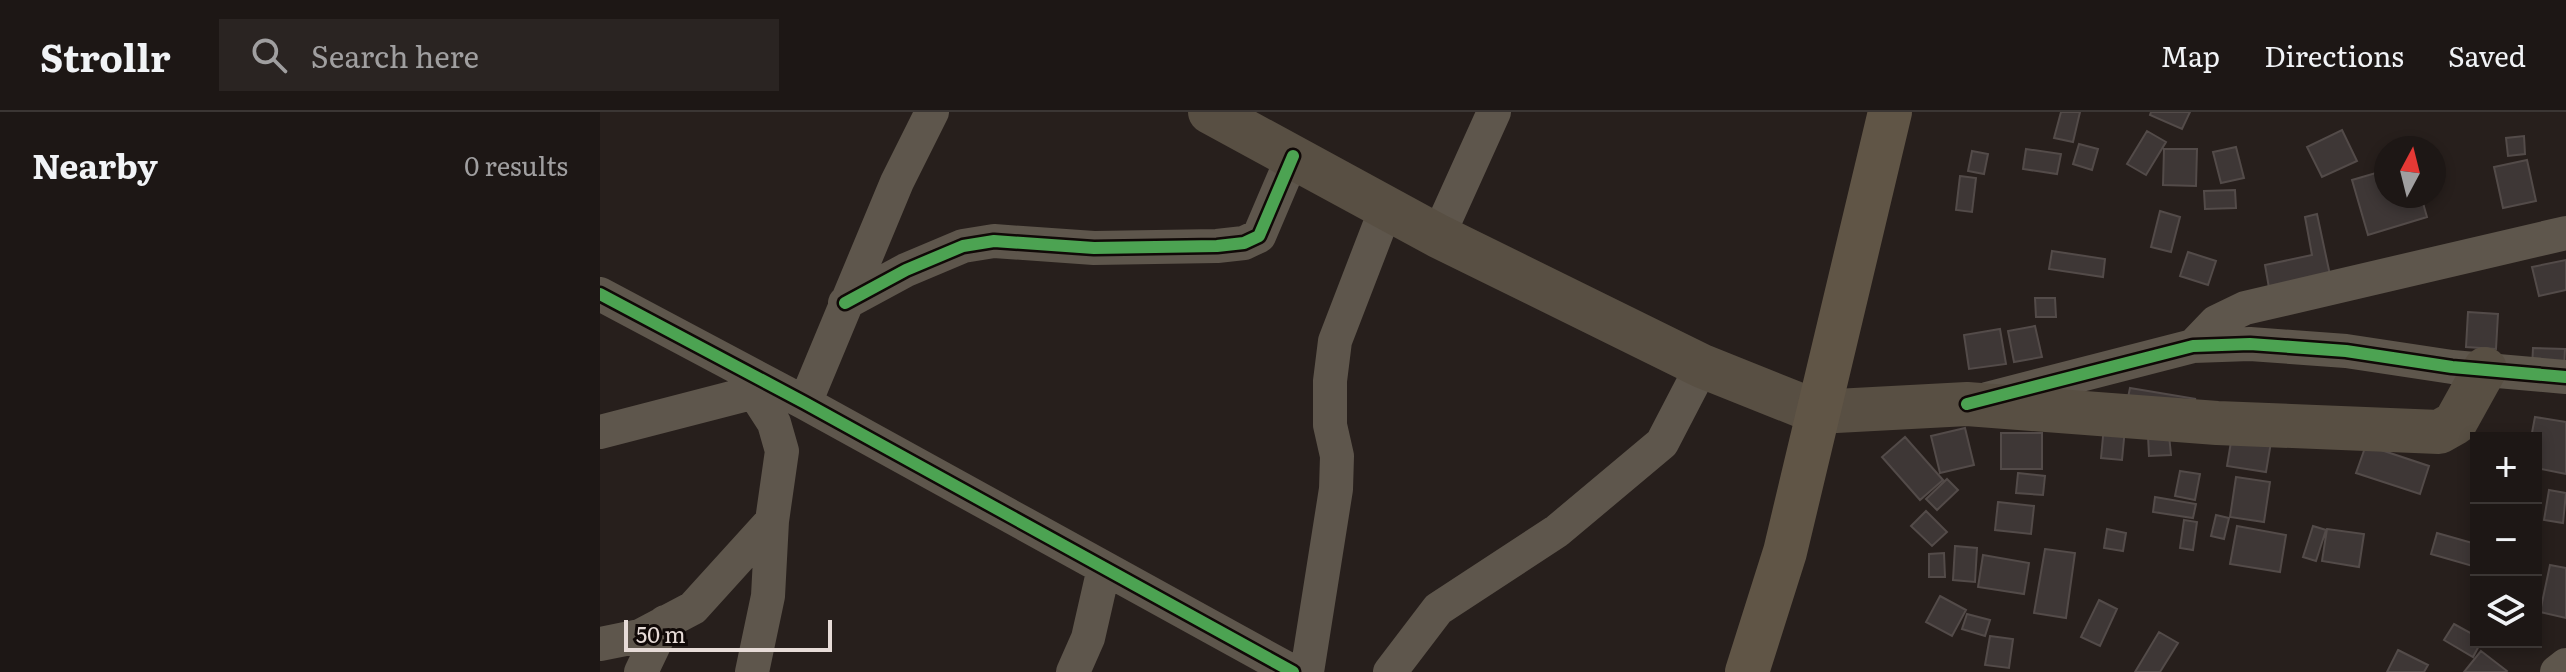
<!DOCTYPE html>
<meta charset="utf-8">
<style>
:root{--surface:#1d1715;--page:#2a2422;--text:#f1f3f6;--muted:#a09fa0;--line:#3b3634}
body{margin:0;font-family:Literata,serif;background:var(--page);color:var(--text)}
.controls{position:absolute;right:24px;bottom:24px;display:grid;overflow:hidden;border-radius:0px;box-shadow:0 4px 12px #0003}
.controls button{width:72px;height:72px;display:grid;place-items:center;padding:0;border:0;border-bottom:2px solid var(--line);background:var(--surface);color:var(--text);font:40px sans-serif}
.compass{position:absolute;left:1774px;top:24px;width:72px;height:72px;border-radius:50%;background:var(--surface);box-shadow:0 4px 12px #0003;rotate:7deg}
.scale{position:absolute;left:24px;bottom:20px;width:208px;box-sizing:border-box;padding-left:8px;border:4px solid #e6dbd7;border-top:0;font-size:22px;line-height:28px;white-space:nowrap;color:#e6dbd7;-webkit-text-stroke:6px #100907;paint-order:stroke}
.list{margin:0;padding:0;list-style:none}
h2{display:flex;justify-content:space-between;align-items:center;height:104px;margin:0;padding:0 32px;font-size:34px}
h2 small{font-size:26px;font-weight:400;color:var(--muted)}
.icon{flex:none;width:44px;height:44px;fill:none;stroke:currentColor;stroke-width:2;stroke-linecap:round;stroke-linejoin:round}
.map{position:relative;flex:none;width:1966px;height:560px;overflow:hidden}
header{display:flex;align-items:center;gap:48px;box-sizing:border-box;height:112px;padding:0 40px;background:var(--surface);border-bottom:2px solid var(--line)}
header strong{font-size:38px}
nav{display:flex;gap:44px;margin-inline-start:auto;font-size:28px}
.search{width:560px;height:72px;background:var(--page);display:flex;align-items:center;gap:20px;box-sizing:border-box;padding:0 28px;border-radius:0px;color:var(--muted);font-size:30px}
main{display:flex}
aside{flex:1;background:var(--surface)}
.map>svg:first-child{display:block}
</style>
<header>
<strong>Strollr</strong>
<div class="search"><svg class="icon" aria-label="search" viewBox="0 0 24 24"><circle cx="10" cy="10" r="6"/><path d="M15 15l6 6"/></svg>Search here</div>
<nav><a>Map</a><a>Directions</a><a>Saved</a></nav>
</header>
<main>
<aside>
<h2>Nearby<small>0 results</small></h2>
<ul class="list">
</ul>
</aside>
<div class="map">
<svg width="1966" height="560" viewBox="0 0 1966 560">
<rect width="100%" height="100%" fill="#271f1c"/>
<path fill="#3e3736" stroke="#534b49" stroke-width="2" d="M1461 0H1480L1473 30 1454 26Z
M1551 0H1590L1582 17 1550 3Z
M1742 18 1757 49 1722 65 1707 35Z
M1547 19 1566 30 1546 63 1527 52Z
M1924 24 1925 42 1908 44 1906 26Z
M1479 32 1498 37 1492 58 1473 52Z
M1636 35 1644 66 1621 71 1613 40Z
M1426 37 1461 42 1457 62 1423 57Z
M1564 37H1597L1596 74 1563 73Z
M1372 39 1388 42 1384 62 1368 59Z
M1927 48 1936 89 1903 96 1894 55Z
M1786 58V84H1821L1827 105 1768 123 1752 68Z
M1360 64 1376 66 1372 100 1356 98Z
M1635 78 1636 96 1605 97 1604 79Z
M1560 99 1580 105 1571 140 1551 135Z
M1717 102 1730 163 1669 176 1665 153 1712 143 1705 105Z
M1452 139 1505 147 1503 165 1449 157Z
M1588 140 1616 149 1608 173 1580 164Z
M1966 148V178L1939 184 1932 155Z
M1435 186H1455L1456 205H1436Z
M1868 200 1898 202 1896 237 1866 235Z
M1435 214 1442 245 1414 250 1408 219Z
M1400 217 1406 252 1369 257 1364 223Z
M1933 236 1965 237 1964 256H1932Z
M1530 276 1596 287 1526 295Z
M1935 305 1966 310V362L1936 356V326H1931Z
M1504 314 1525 316 1522 348 1501 346Z
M1365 316 1374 353 1340 361 1331 324Z
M1401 321H1442V357H1401Z
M1569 323 1571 343 1549 344 1548 324Z
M1632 324 1671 330 1666 360 1627 354Z
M1305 325 1343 368 1320 388 1282 345Z
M1766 333 1829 354 1820 382 1756 361Z
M1580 359 1600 362 1595 388 1575 384Z
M1418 361 1445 364 1443 383 1416 381Z
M1636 365 1670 370 1664 410 1630 405Z
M1347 367 1358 378 1337 398 1326 387Z
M1949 378 1966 381 1963 411 1944 408Z
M1555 385 1596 392 1593 406 1553 400Z
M1398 390 1434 394 1431 422 1395 418Z
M1326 399 1347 420 1332 434 1311 414Z
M1616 403 1629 406 1624 427 1611 424Z
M1584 408 1597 410 1593 438 1580 436Z
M1637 414 1686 423 1680 460 1630 452Z
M1713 414 1726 418 1716 449 1703 445Z
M1507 417 1526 421 1523 439 1504 436Z
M1727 417 1764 422 1759 455 1722 449Z
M1837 421 1876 432V455L1831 442Z
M1355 434 1377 436 1375 470 1353 468Z
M1445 437 1475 441 1466 506 1434 501Z
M1344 441 1345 465H1329V442Z
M1383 443 1429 451 1424 482 1378 475Z
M1950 453 1966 456V506L1940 500Z
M1340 484 1366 498 1352 524 1326 510Z
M1499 488 1517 497 1500 534 1481 525Z
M1367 502 1390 508 1385 524 1362 517Z
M1854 512 1876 524V530H1881L1873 545 1844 528Z
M1559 520 1578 531 1560 560H1535Z
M1390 524 1413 527 1409 556 1385 553Z
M1798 538 1828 553 1824 560H1787Z
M1881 539 1907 559 1906 560H1864Z"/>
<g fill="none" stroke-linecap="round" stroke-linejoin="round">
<path stroke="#5e564c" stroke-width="34" d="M838 124 894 0
M0 182 205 291 693 560
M245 191 306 158 363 134 394 129 494 136 617 134 644 131 659 124 693 44
M1593 234 1616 210 1645 196 1966 121
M1387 287 1593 234 1650 232 1746 239 1852 255 1966 265
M205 291 297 70 332 0
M0 320 174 275
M0 532 40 524 93 496 172 409
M41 560 65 510
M152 560 168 484 172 409 182 339 174 311 154 280
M473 560 488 526 504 456
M707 560 736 377 737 344 730 313V269L735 229 787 94
M790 560 838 497 957 419 1062 331 1102 254
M1957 560 1966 553"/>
<path stroke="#584f43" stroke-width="44" d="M610 0 838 124 1102 254 1217 300 1367 292 1617 311 1839 320 1855 311 1885 257"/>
<path stroke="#605546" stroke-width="44" d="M1147 560 1185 440 1290 0"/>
<defs>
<path id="cycleway" d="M0 182 205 291 693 560
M245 191 306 158 363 134 394 129 494 136 617 134 644 131 659 124 693 44
M1367 292 1593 234 1650 232 1746 239 1852 255 1966 265"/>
</defs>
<use href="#cycleway" stroke="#100907" stroke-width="17"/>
<use href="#cycleway" stroke="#4ca352" stroke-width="12"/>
</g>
</svg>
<div class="controls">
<button>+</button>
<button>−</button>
<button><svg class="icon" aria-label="layers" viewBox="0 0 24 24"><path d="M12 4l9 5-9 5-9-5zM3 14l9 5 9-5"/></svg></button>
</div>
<svg class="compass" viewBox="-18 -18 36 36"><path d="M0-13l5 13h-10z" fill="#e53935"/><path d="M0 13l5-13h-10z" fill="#a09fa0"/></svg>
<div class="scale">50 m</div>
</div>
</main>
